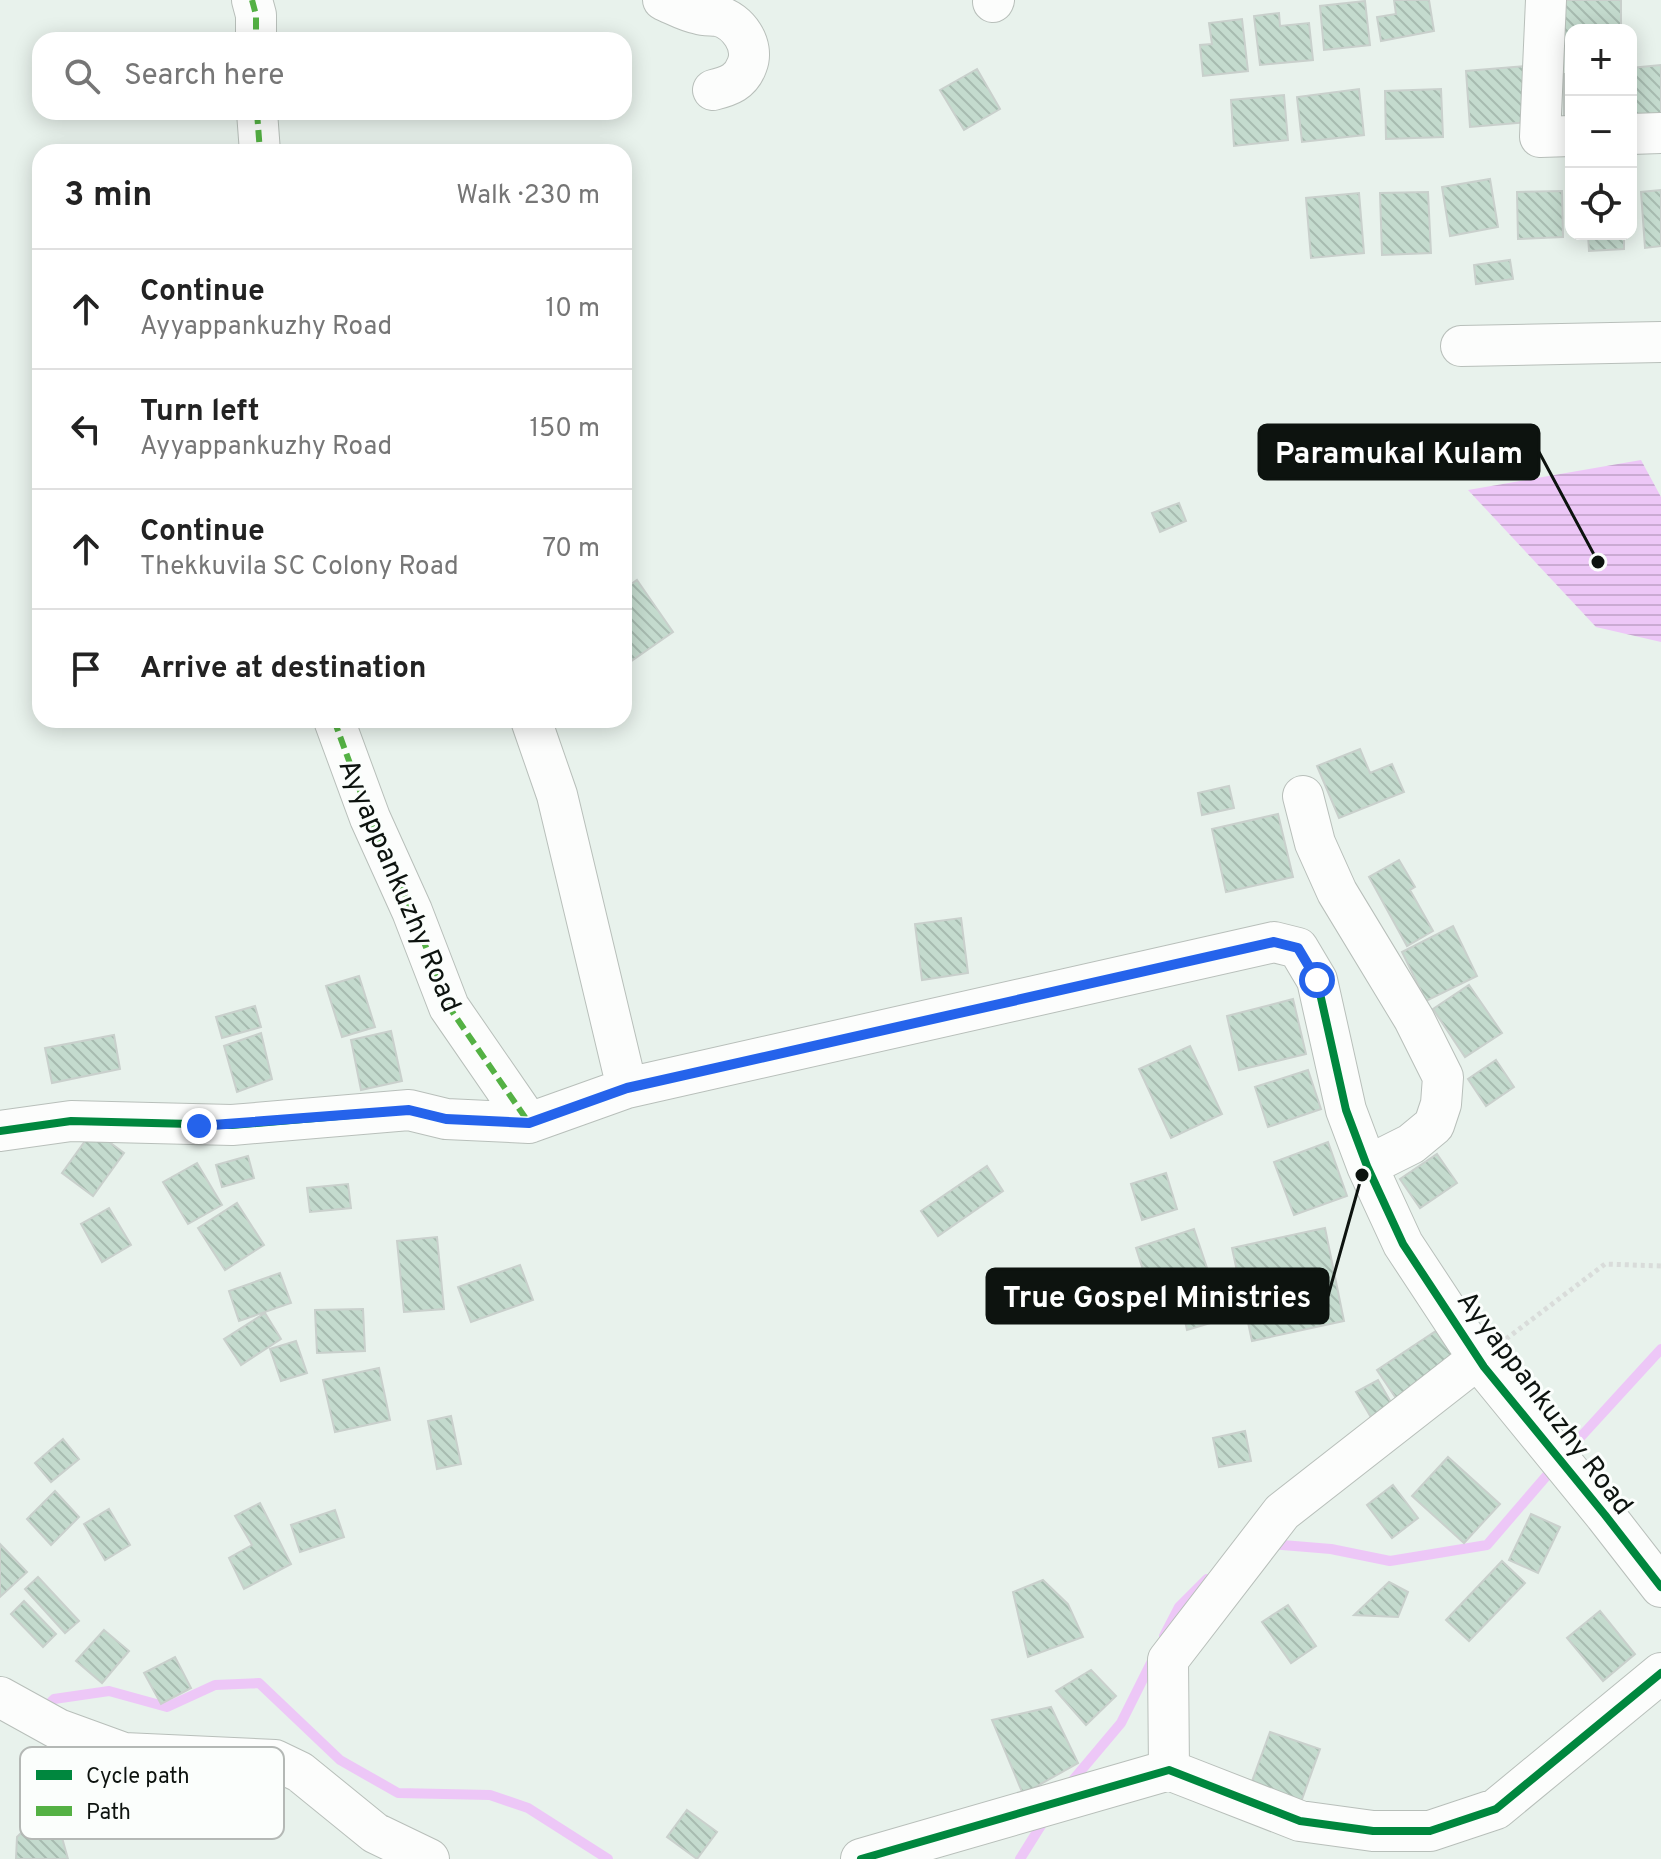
<!DOCTYPE html>
<meta charset="utf-8">
<style>
:root{--surface:#fff;--page:#f6f6f6;--text:#222;--muted:#767676;--line:#e0e0e0}
body{margin:0;font-family:Overpass,sans-serif;background:var(--page);color:var(--text)}
.controls{position:absolute;right:24px;top:24px;display:grid;overflow:hidden;border-radius:16px;box-shadow:0 4px 20px #0003}
.controls button{width:72px;height:72px;display:grid;place-items:center;padding:0;border:0;border-bottom:2px solid var(--line);background:var(--surface);color:var(--text);font:40px sans-serif}
.stop{position:absolute;width:24px;height:24px;margin:-18px;border:6px solid #2563eb;border-radius:50%;background:#fff}
.stop.end{background:#2563eb;border-color:#fff;box-shadow:0 2px 8px #0008}
.list{margin:0;padding:0;list-style:none}
h2{display:flex;justify-content:space-between;align-items:center;height:104px;margin:0;padding:0 32px;font-size:34px}
h2 small{font-size:26px;font-weight:400;color:var(--muted)}
.list li{display:grid;grid-template-columns:52px 1fr auto;gap:24px;align-items:center;box-sizing:border-box;height:120px;padding:0 32px;border-top:2px solid var(--line)}
.list b{display:block;font-size:30px;white-space:nowrap}
.list p{margin:0;font-size:26px;white-space:nowrap;color:var(--muted)}
.list em{font-size:26px;font-style:normal;color:var(--muted)}
.icon{flex:none;width:44px;height:44px;fill:none;stroke:currentColor;stroke-width:2;stroke-linecap:round;stroke-linejoin:round}
.map{position:relative;flex:none;width:1661px;height:1859px;overflow:hidden}
.search{position:absolute;background:var(--surface);box-shadow:0 4px 20px #0003;left:32px;top:32px;width:600px;height:88px;display:flex;align-items:center;gap:20px;box-sizing:border-box;padding:0 28px;border-radius:24px;color:var(--muted);font-size:30px}
.panel{position:absolute;background:var(--surface);box-shadow:0 4px 20px #0003;left:32px;top:144px;width:600px;height:584px;border-radius:24px}
.map>svg:first-child{display:block}
</style>
<div class="map">
<svg width="1661" height="1859" viewBox="0 0 1661 1859">
<defs>
<pattern id="water-rules" width="6" height="5" patternUnits="userSpaceOnUse" patternTransform="scale(2)"><rect width="6" height="5" fill="#edc7f7"/><path d="M0 2.5h6" fill="none" stroke="#caaad3"/></pattern>
<pattern id="building-back-hatch" width="6" height="6" patternUnits="userSpaceOnUse" patternTransform="scale(2)"><rect width="6" height="6" fill="#c4dbce"/><path d="M-1 5l2 2M0 0l6 6M5-1l2 2" fill="none" stroke="#a7bbb0"/></pattern>
</defs>
<rect width="100%" height="100%" fill="#e8f2ec"/>
<path fill="url(#water-rules)" d="M1641 460 1661 497V642L1596 627 1468 490Z"/>
<g fill="none" stroke-linecap="round" stroke-linejoin="round">
<path stroke="#edc7f7" stroke-width="10" d="M1565 1454 1661 1349
M1270 1544 1331 1549 1390 1561 1487 1545 1555 1466
M1164 1636 1179 1607 1207 1579
M41 1703 48 1705 54 1699 109 1691 167 1707 215 1685 259 1683 340 1760 398 1793 490 1795 528 1808 608 1859
M1068 1786 1121 1723 1154 1657
M1020 1859 1045 1819"/>
</g>
<path fill="url(#building-back-hatch)" stroke="#c9d0cc" stroke-width="2" d="M1394 0H1429L1434 31 1381 41 1377 17 1396 14Z
M1563 0H1621V30H1571V38H1562Z
M1365 1 1370 45 1324 50 1320 6Z
M1279 13 1280 26 1309 23 1313 60 1260 65 1254 16Z
M1242 19 1248 71 1203 76 1200 45 1212 44 1209 23Z
M1661 65V122L1631 125V68Z
M1527 66 1530 122 1470 127 1466 71Z
M977 69 1000 109 964 130 940 90Z
M1564 74H1571V127H1564Z
M1359 89 1364 135 1302 142 1297 97Z
M1441 89 1443 137 1386 139 1385 91Z
M1284 95 1288 140 1234 146 1231 100Z
M1490 179 1498 227 1450 236 1442 187Z
M1661 190V246L1645 248 1641 192Z
M1562 191 1563 237 1518 239 1517 192Z
M1428 192 1431 253 1382 255 1380 193Z
M1359 193 1364 253 1311 258 1306 198Z
M1588 234H1624V249L1589 251Z
M1510 260 1513 279 1476 284 1474 265Z
M1179 503 1186 521 1160 532 1152 513Z
M637 580 673 632 627 664 624 659V609L630 605 624 595V589Z
M1360 749 1370 773 1392 764 1404 792 1339 818 1317 766Z
M1229 786 1234 808 1202 815 1198 793Z
M1278 814 1293 877 1226 892 1212 829Z
M1399 860 1415 887 1410 890 1433 931 1407 946 1369 877Z
M961 918 968 973 922 980 915 924Z
M1453 926 1477 976 1426 1001 1402 952Z
M359 976 375 1027 342 1037 326 986Z
M1469 985 1502 1033 1465 1057 1433 1009Z
M1293 999 1306 1054 1239 1070 1227 1016Z
M255 1006 261 1027 222 1038 216 1017Z
M391 1031 402 1081 361 1090 351 1040Z
M261 1033 272 1079 237 1092 224 1046Z
M114 1035 120 1069 52 1083 45 1048Z
M1190 1046 1222 1114 1171 1138 1139 1069Z
M1496 1060 1514 1087 1486 1106 1468 1079Z
M1308 1070 1321 1109 1268 1127 1255 1087Z
M93 1130 124 1153 93 1196 62 1173Z
M1328 1142 1347 1196 1294 1215 1274 1162Z
M1437 1154 1457 1183 1420 1208 1400 1179Z
M248 1156 254 1178 222 1187 216 1165Z
M197 1163 222 1205 188 1224 163 1182Z
M987 1166 1003 1191 938 1236 921 1211Z
M1166 1173 1177 1209 1142 1220 1131 1184Z
M348 1184 351 1208 310 1212 307 1188Z
M237 1203 264 1245 225 1270 198 1228Z
M109 1208 131 1245 102 1262 81 1224Z
M1325 1228 1344 1321 1252 1341 1232 1248Z
M1194 1229 1218 1301 1159 1320 1136 1248Z
M437 1237 444 1309 404 1312 397 1241Z
M520 1265 533 1300 471 1322 458 1287Z
M280 1273 291 1303 239 1321 229 1291Z
M363 1309 365 1351 317 1353 315 1310Z
M1214 1312 1217 1321 1187 1330 1185 1321Z
M265 1313 281 1339 241 1365 224 1339Z
M1436 1331 1459 1365 1400 1404 1377 1370Z
M296 1341 307 1373 281 1381 270 1349Z
M379 1368 390 1420 335 1432 323 1380Z
M1378 1380 1396 1411 1375 1424 1356 1392Z
M451 1416 461 1464 437 1469 428 1421Z
M1245 1431 1251 1461 1219 1467 1213 1438Z
M63 1439 79 1459 51 1482 35 1463Z
M1448 1457 1500 1504 1464 1543 1412 1496Z
M1393 1485 1418 1518 1392 1538 1367 1505Z
M55 1491 79 1517 51 1545 27 1519Z
M260 1503 291 1564 244 1589 229 1558 252 1545 235 1516Z
M109 1509 130 1545 105 1560 84 1524Z
M335 1510 344 1537 300 1552 291 1525Z
M1531 1514 1560 1527 1538 1573 1509 1560Z
M0 1544 27 1572 0 1597Z
M1502 1561 1525 1583 1469 1641 1446 1620Z
M38 1577 79 1621 65 1633 25 1589Z
M1043 1580 1068 1604 1083 1637 1028 1657 1013 1592Z
M1389 1582 1408 1592 1398 1617 1354 1615Z
M24 1601 56 1634 43 1647 11 1614Z
M1288 1605 1316 1646 1291 1663 1262 1622Z
M1600 1611 1635 1654 1603 1681 1567 1638Z
M104 1630 129 1651 102 1683 76 1661Z
M175 1657 191 1688 161 1704 144 1673Z
M1091 1670 1116 1696 1086 1725 1056 1691Z
M1051 1707 1078 1763 1023 1794 992 1720Z
M1270 1732 1320 1749 1301 1802 1251 1784Z
M687 1810 717 1832 697 1859 667 1837Z
M28 1826 61 1834 68 1859H16L17 1837Z"/>
<g fill="none" stroke-linecap="round" stroke-linejoin="round">
<defs>
<path id="street" d="M252 0 256 15V40
M663 0C675 5 687 12 699 14 705 16 712 15 718 16 738 21 755 45 747 65 741 82 729 86 713 90
M1546 0 1540 137 1571 136
M993 2 994 0
M257 112 260 152
M1631 134 1661 133
M1461 346 1661 342
M334 720 370 818 412 911 449 1007 529 1123
M531 720 557 795 627 1088
M1303 796 1315 843 1337 892 1414 1019 1443 1077 1441 1104 1434 1125 1411 1144 1367 1166
M0 1131 71 1121 232 1125 409 1110 446 1119 529 1123 627 1088 1274 942 1298 948 1317 980 1346 1110 1367 1166 1403 1244 1484 1367 1605 1515 1661 1587
M0 1697 58 1729 124 1753 275 1760 300 1772 375 1833 429 1859
M1169 1770 1168 1660 1282 1512 1479 1358
M861 1859 1169 1770 1300 1821 1373 1831H1430L1496 1809 1661 1673"/>
</defs>
<use href="#street" stroke="#b8bfba" stroke-width="42"/>
<path stroke="#d9dcda" stroke-width="5" stroke-dasharray="4 4" stroke-linecap="butt" d="M1506 1339 1605 1264 1661 1266"/>
<use href="#street" stroke="#fcfdfc" stroke-width="40"/>
<path stroke="#54b144" stroke-width="6" stroke-dasharray="12 6" stroke-linecap="butt" d="M252 0 256 15V40
M257 112 260 152
M334 720 370 818 412 911 449 1007 529 1123"/>
<defs>
<path id="cycleway" d="M0 1131 71 1121 232 1125 409 1110 446 1119 529 1123 627 1088 1274 942 1298 948 1317 980 1346 1110 1367 1166 1403 1244 1484 1367 1605 1515 1661 1587
M861 1859 1169 1770 1300 1821 1373 1831H1430L1496 1809 1661 1673"/>
</defs>
<use href="#cycleway" stroke="#fbfefc" stroke-width="13"/>
<use href="#cycleway" stroke="#00873e" stroke-width="8"/>
</g>
<g fill="none" stroke-linecap="round" stroke-linejoin="round">
<path stroke="#2563eb" stroke-width="10" d="M199 1126 409 1110 446 1119 529 1123 627 1088 1274 942 1298 948 1317 980"/>
</g>
<g text-anchor="middle" stroke-width="6" stroke-linejoin="round" paint-order="stroke">
<g font-size="28" fill="#0d130f" stroke="#fbfefc">
<text transform="translate(401 885) rotate(67)" y="10">Ayyappankuzhy Road</text>
<text transform="translate(1546 1402) rotate(53)" y="10">Ayyappankuzhy Road</text>
</g>
</g>
<rect x="20" y="1747" width="264" height="92" rx="12" fill="#fbfefc" stroke="#b4b8b5" stroke-width="2"/>
<rect x="36" y="1770" width="36" height="10" fill="#00873e"/>
<rect x="36" y="1806" width="36" height="10" fill="#54b144"/>
<g font-size="22" fill="#0d130f">
<text x="86" y="1783">Cycle path</text>
<text x="86" y="1819">Path</text>
</g>
<path fill="none" stroke="#0d130f" stroke-width="3" d="M1598 562L1539 452M1362 1175L1328 1296"/>
<g fill="#0d130f" stroke="#fbfefc" stroke-width="3">
<circle cx="1598" cy="562" r="8"/>
<circle cx="1362" cy="1175" r="8"/>
</g>
<g fill="#0d130f" stroke="#0d130f" stroke-width="3">
<rect x="1259" y="425" width="280" height="54" rx="8"/>
<rect x="987" y="1269" width="341" height="54" rx="8"/>
</g>
<g font-size="30" text-anchor="middle" font-weight="bold" fill="#fff">
<text x="1399" y="463">Paramukal Kulam</text>
<text x="1157" y="1307">True Gospel Ministries</text>
</g>
</svg>
<div class="controls">
<button>+</button>
<button>−</button>
<button><svg class="icon" aria-label="locate" viewBox="0 0 24 24"><circle cx="12" cy="12" r="6"/><path d="M12 2v4M12 18v4M2 12h4M18 12h4"/></svg></button>
</div>
<div class="stop" style="left:1317px;top:980px"></div>
<div class="stop end" style="left:199px;top:1126px"></div>
<div class="search"><svg class="icon" aria-label="search" viewBox="0 0 24 24"><circle cx="10" cy="10" r="6"/><path d="M15 15l6 6"/></svg>Search here</div>
<section class="panel">
<h2>3 min<small>Walk · 230 m</small></h2>
<ul class="list">
<li><svg class="icon" aria-label="ahead" viewBox="0 0 24 24"><path d="M12 20V5M6 11l6-6 6 6"/></svg><div><b>Continue</b><p>Ayyappankuzhy Road</p></div><em>10 m</em></li>
<li><svg class="icon" aria-label="left" viewBox="0 0 24 24"><path d="M17 20v-9H6M10 6l-5 5 5 5"/></svg><div><b>Turn left</b><p>Ayyappankuzhy Road</p></div><em>150 m</em></li>
<li><svg class="icon" aria-label="ahead" viewBox="0 0 24 24"><path d="M12 20V5M6 11l6-6 6 6"/></svg><div><b>Continue</b><p>Thekkuvila SC Colony Road</p></div><em>70 m</em></li>
<li><svg class="icon" aria-label="arrive" viewBox="0 0 24 24"><path d="M6 21V4h12l-3 4 3 4H6"/></svg><div><b>Arrive at destination</b></div></li>
</ul>
</section>
</div>
